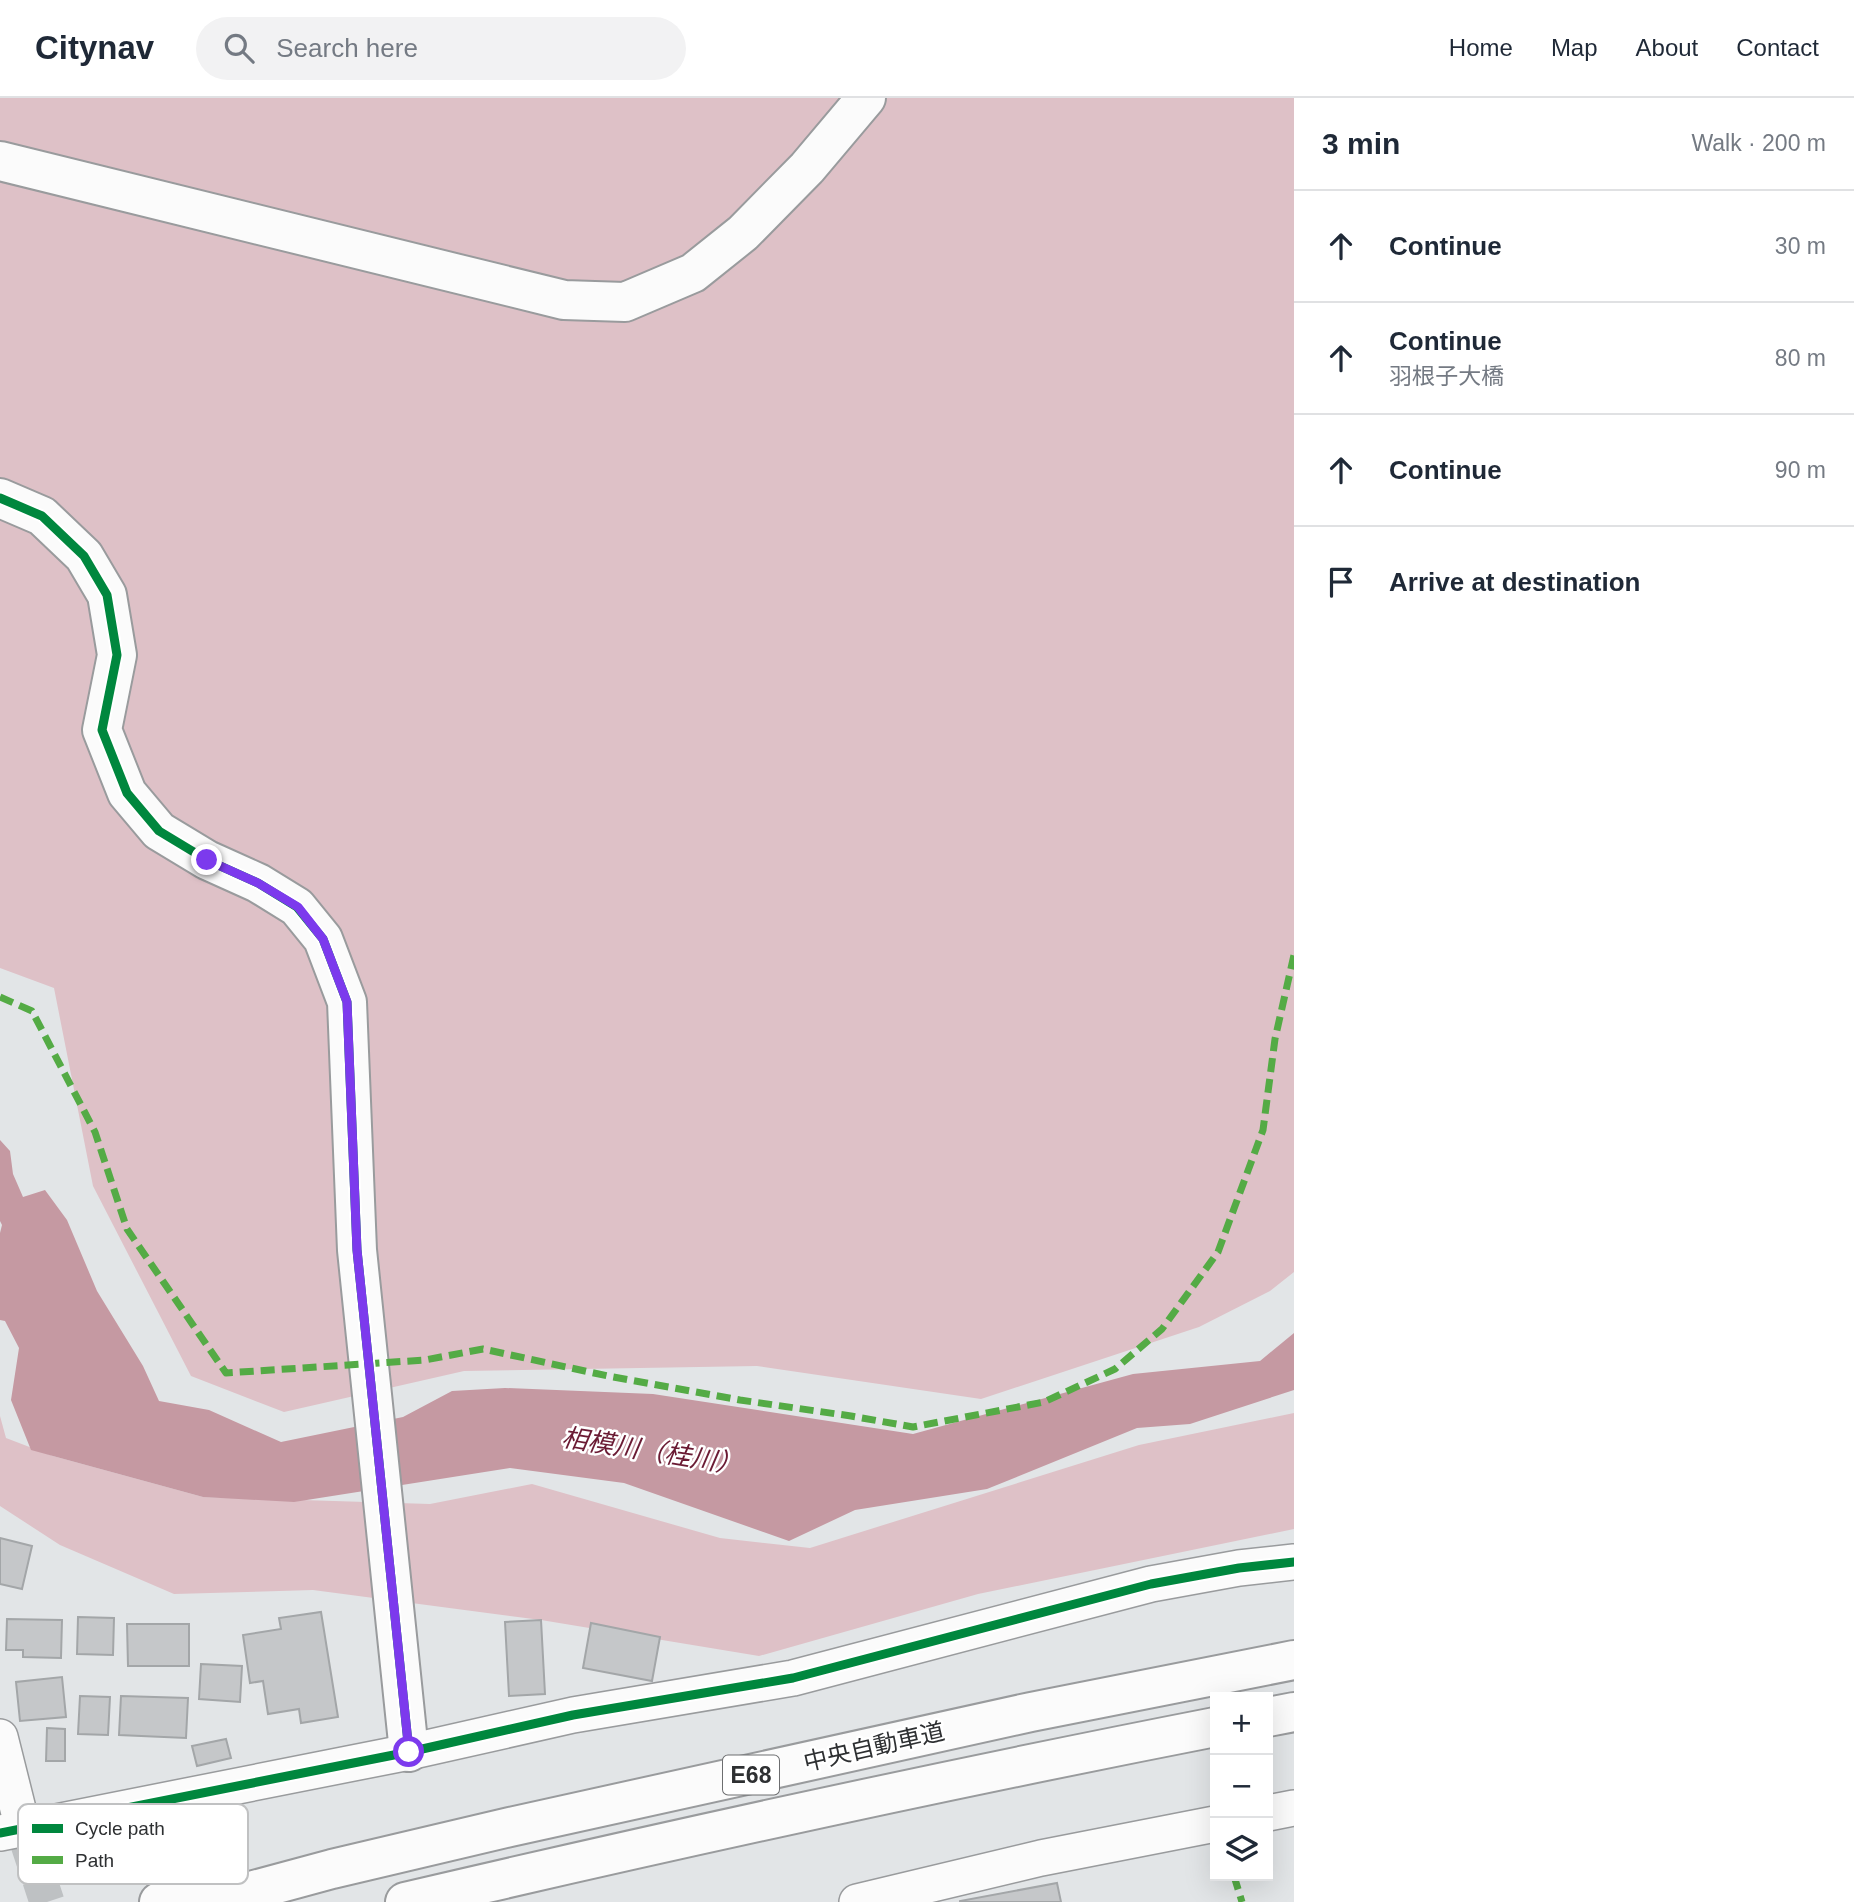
<!DOCTYPE html>
<meta charset="utf-8">
<style>
:root{--surface:#fff;--page:#f2f2f3;--text:#1f2937;--muted:#747a83;--line:#e0e1e3}
body{margin:0;font-family:Arial,"Noto Sans JP",sans-serif;background:var(--page);color:var(--text)}
.controls{position:absolute;right:21px;bottom:21px;display:grid;overflow:hidden;border-radius:0px;box-shadow:0 7px 28px #0002}
.controls button{width:63px;height:63px;display:grid;place-items:center;padding:0;border:0;border-bottom:2px solid var(--line);background:var(--surface);color:var(--text);font:35px sans-serif}
.stop{position:absolute;width:21px;height:21px;margin:-16px;border:5px solid #7c3aed;border-radius:50%;background:#fff}
.stop.end{background:#7c3aed;border-color:#fff;box-shadow:0 2px 7px #0008}
.list{margin:0;padding:0;list-style:none}
h2{display:flex;justify-content:space-between;align-items:center;height:91px;margin:0;padding:0 28px;font-size:30px}
h2 small{font-size:23px;font-weight:400;color:var(--muted)}
.list li{display:grid;grid-template-columns:46px 1fr auto;gap:21px;align-items:center;box-sizing:border-box;height:112px;padding:0 28px;border-top:2px solid var(--line)}
.list b{display:block;font-size:26px;white-space:nowrap}
.list p{margin:0;font-size:23px;white-space:nowrap;color:var(--muted)}
.list em{font-size:23px;font-style:normal;color:var(--muted)}
.icon{flex:none;width:38px;height:38px;fill:none;stroke:currentColor;stroke-width:2;stroke-linecap:round;stroke-linejoin:round}
.map{position:relative;flex:none;width:1294px;height:1804px;overflow:hidden}
header{display:flex;align-items:center;gap:42px;box-sizing:border-box;height:98px;padding:0 35px;background:var(--surface);border-bottom:2px solid var(--line)}
header strong{font-size:33px}
nav{display:flex;gap:38px;margin-inline-start:auto;font-size:24px}
.search{width:490px;height:63px;background:var(--page);display:flex;align-items:center;gap:18px;box-sizing:border-box;padding:0 24px;border-radius:38px;color:var(--muted);font-size:26px}
main{display:flex}
aside{flex:1;background:var(--surface)}
.map>svg:first-child{display:block}
</style>
<header>
<strong>Citynav</strong>
<div class="search"><svg class="icon" aria-label="search" viewBox="0 0 24 24"><circle cx="10" cy="10" r="6"/><path d="M15 15l6 6"/></svg>Search here</div>
<nav><a>Home</a><a>Map</a><a>About</a><a>Contact</a></nav>
</header>
<main>
<div class="map">
<svg width="1294" height="1804" viewBox="0 0 1294 1804">
<rect width="100%" height="100%" fill="#e2e5e7"/>
<path fill="#dec1c7" d="M0 0H1294V1174L1270 1193 1199 1229 981 1301 757 1268 464 1273 284 1314 191 1278 93 1088 54 890 0 870Z
M1294 1315V1431L978 1496 759 1558 541 1522 313 1492 174 1496 60 1447 0 1408V1318L6 1340 53 1358 203 1399 430 1406 532 1386 720 1440 810 1450 1139 1347Z"/>
<path fill="#c599a2" d="M0 1042 10 1053 13 1076 23 1099 45 1092 67 1122 97 1193 143 1268 159 1303 209 1312 281 1344 403 1319 452 1293 505 1290 653 1296 913 1336 1133 1276 1260 1263 1294 1235V1292L1190 1326 1137 1330 987 1391 855 1412 789 1443 624 1385 510 1370 294 1404 203 1399 31 1352 11 1302 19 1250 5 1223 0 1222V1135L2 1127 0 1123Z"/>
<path fill="#c5c7c9" stroke="#a3a6a8" stroke-width="2" d="M0 1440 32 1448 22 1491 0 1486Z
M321 1514 338 1619 301 1625 299 1611 268 1616 263 1583 250 1585 243 1537 281 1531 279 1520Z
M78 1519 114 1520 113 1557 77 1556Z
M7 1521 62 1522 61 1560 23 1559V1552H6Z
M541 1522 545 1596 509 1598 505 1524Z
M591 1525 660 1539 652 1583 583 1570Z
M127 1526H189V1568H128Z
M201 1566 242 1568 240 1604 199 1601Z
M62 1579 66 1619 20 1623 16 1584Z
M80 1598 110 1599 108 1637 78 1636Z
M121 1598 188 1600 186 1640 119 1637Z
M47 1630 65 1631V1663H46Z
M226 1641 231 1660 197 1668 192 1648Z
M1057 1785 1061 1804H960V1803Z"/>
<g fill="none" stroke-linecap="round" stroke-linejoin="round">
<path stroke="#bec1c3" stroke-width="35" stroke-dasharray="35 18" stroke-linecap="butt" d="M23 1731 47 1804"/>
<defs>
<path id="street" d="M0 1639 23 1731
M1268 1715 1294 1710
M0 1735 409 1654 573 1617 793 1580 1151 1486 1239 1470 1294 1464
M857 1804 1041 1760 1215 1726"/>
<path id="secondary" d="M0 63 564 202 625 204 693 175 743 135 807 70 866 0
M0 400 42 418 84 458 107 497 117 557 102 632 127 695 159 733 207 762 258 785 297 809 323 841 347 904 357 1152 409 1654"/>
<path id="highway" d="M1268 1619 1294 1614
M159 1804 236 1789
M210 1804 332 1771 510 1729 1031 1614 1294 1562
M405 1804C674 1741 944 1682 1215 1629"/>
</defs>
<use href="#street" stroke="#999b9d" stroke-width="38"/>
<use href="#secondary" stroke="#999b9d" stroke-width="42"/>
<use href="#highway" stroke="#999b9d" stroke-width="42"/>
<use href="#street" stroke="#fbfbfb" stroke-width="35"/>
<use href="#secondary" stroke="#fbfbfb" stroke-width="38"/>
<use href="#highway" stroke="#fbfbfb" stroke-width="38"/>
<path stroke="#54ab45" stroke-width="7" stroke-dasharray="14 7" stroke-linecap="butt" d="M0 899 32 913 95 1034 127 1131 226 1275 425 1262 483 1251 608 1278 740 1302 851 1318 913 1329 1044 1304 1115 1271 1162 1231 1218 1154 1263 1032 1275 941 1294 857
M1234 1778 1242 1804"/>
<defs>
<path id="cycleway" d="M0 400 42 418 84 458 107 497 117 557 102 632 127 695 159 733 207 762 258 785 297 809 323 841 347 904 357 1152 409 1654
M0 1735 409 1654 573 1617 793 1580 1151 1486 1239 1470 1294 1464"/>
</defs>
<use href="#cycleway" stroke="#fff" stroke-width="13"/>
<use href="#cycleway" stroke="#00873e" stroke-width="9"/>
</g>
<g fill="none" stroke-linecap="round" stroke-linejoin="round">
<path stroke="#7c3aed" stroke-width="9" d="M207 762 258 785 298 809 323 841 347 904 357 1152 409 1654"/>
</g>
<g text-anchor="middle" stroke-width="5" stroke-linejoin="round" paint-order="stroke">
<rect fill="#fff" stroke="#6d6e70" stroke-width="2" x="723" y="1657.5" width="56" height="39" rx="5"/>
<g font-size="23" font-weight="bold" fill="#2e3032">
<text x="751" y="1685">E68</text>
</g>
<g font-size="24" fill="#2e3032" stroke="#fff">
<text transform="translate(874 1649) rotate(-13)" y="8">中央自動車道</text>
</g>
<g font-size="26" font-style="italic" fill="#6a1a33" stroke="#fff">
<text transform="translate(652 1353) rotate(9)" y="9">相模川（桂川）</text>
</g>
</g>
<rect x="18" y="1706" width="230" height="80" rx="10" fill="#fff" stroke="#c0c1c2" stroke-width="2"/>
<rect x="32" y="1726" width="31" height="9" fill="#00873e"/>
<rect x="32" y="1758" width="31" height="8" fill="#54ab45"/>
<g font-size="19" fill="#2e3032">
<text x="75" y="1737">Cycle path</text>
<text x="75" y="1769">Path</text>
</g>
</svg>
<div class="controls">
<button>+</button>
<button>−</button>
<button><svg class="icon" aria-label="layers" viewBox="0 0 24 24"><path d="M12 4l9 5-9 5-9-5zM3 14l9 5 9-5"/></svg></button>
</div>
<div class="stop" style="left:409px;top:1654px"></div>
<div class="stop end" style="left:207px;top:762px"></div>
</div>
<aside>
<h2>3 min<small>Walk · 200 m</small></h2>
<ul class="list">
<li><svg class="icon" aria-label="ahead" viewBox="0 0 24 24"><path d="M12 20V5M6 11l6-6 6 6"/></svg><div><b>Continue</b></div><em>30 m</em></li>
<li><svg class="icon" aria-label="ahead" viewBox="0 0 24 24"><path d="M12 20V5M6 11l6-6 6 6"/></svg><div><b>Continue</b><p>羽根子大橋</p></div><em>80 m</em></li>
<li><svg class="icon" aria-label="ahead" viewBox="0 0 24 24"><path d="M12 20V5M6 11l6-6 6 6"/></svg><div><b>Continue</b></div><em>90 m</em></li>
<li><svg class="icon" aria-label="arrive" viewBox="0 0 24 24"><path d="M6 21V4h12l-3 4 3 4H6"/></svg><div><b>Arrive at destination</b></div></li>
</ul>
</aside>
</main>
